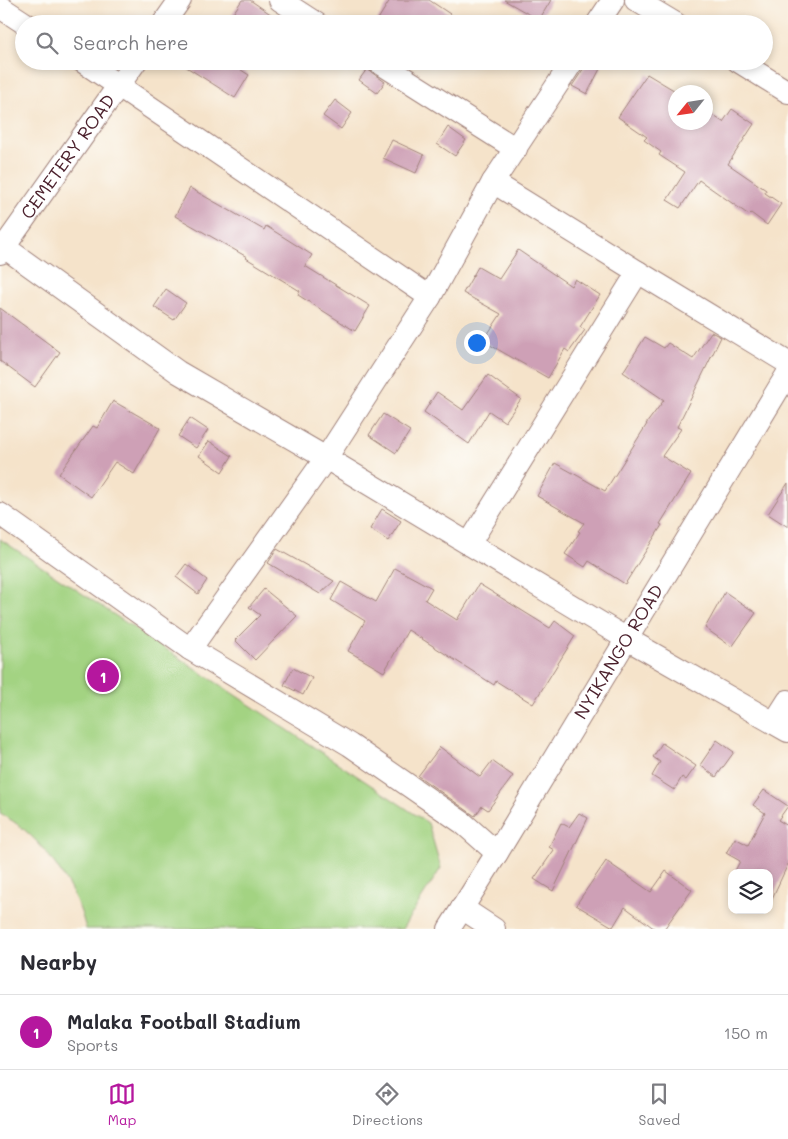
<!DOCTYPE html>
<style>
:root{--surface:#fff;--page:#f2f2f3;--text:#2b2b33;--muted:#7c7c81;--line:#e1e1e2;--accent:#b5179e}
body{margin:0;font-family:Mali,sans-serif;background:var(--page);color:var(--text)}
.controls{position:absolute;right:15px;bottom:15px;display:grid;overflow:hidden;border-radius:10px;box-shadow:0 2px 8px #0003}
.controls button{width:45px;height:45px;display:grid;place-items:center;padding:0;border:0;border-bottom:1px solid var(--line);background:var(--surface);color:var(--text);font:25px sans-serif}
.compass{position:absolute;left:668px;top:85px;width:45px;height:45px;border-radius:50%;background:var(--surface);box-shadow:0 2px 8px #0003;rotate:240deg}
.you{position:absolute;left:476px;top:342px;width:18px;height:18px;margin:-12px;border:4px solid #fff;border-radius:50%;background:#1a73e8;box-shadow:0 0 0 8px #1a73e833}
.badge{display:grid;place-items:center;width:32px;height:32px;border-radius:50%;background:var(--accent);color:#fff;font-size:16px;font-weight:700}
.pin{position:absolute;translate:-50% -50%;border:2px solid #fff;box-shadow:0 1px 5px #0006}
.list{margin:0;padding:0;list-style:none}
h2{display:flex;justify-content:space-between;align-items:center;height:65px;margin:0;padding:0 20px;font-size:21px}
h2 small{font-size:16px;font-weight:400;color:var(--muted)}
.list li{display:grid;grid-template-columns:32px 1fr auto;gap:15px;align-items:center;box-sizing:border-box;height:75px;padding:0 20px;border-top:1px solid var(--line)}
.list b{display:block;font-size:19px;white-space:nowrap}
.list p{margin:0;font-size:16px;white-space:nowrap;color:var(--muted)}
.list em{font-size:16px;font-style:normal;color:var(--muted)}
.icon{flex:none;width:28px;height:28px;fill:none;stroke:currentColor;stroke-width:2;stroke-linecap:round;stroke-linejoin:round}
.map{position:relative;flex:none;width:788px;height:929px;overflow:hidden}
.search{position:absolute;background:var(--surface);box-shadow:0 2px 8px #0003;left:15px;right:15px;top:15px;height:55px;display:flex;align-items:center;gap:12px;box-sizing:border-box;padding:0 18px;border-radius:28px;color:var(--muted);font-size:19px}
.sheet{height:140px;background:var(--surface)}
nav{display:flex;justify-content:space-around;align-items:center;box-sizing:border-box;height:70px;border-top:1px solid var(--line);background:var(--surface);font-size:14px;color:var(--muted)}
nav a{display:grid;justify-items:center;gap:2px}
nav .on{color:var(--accent)}
.map>svg:first-child{display:block}
</style>
<div class="map">
<svg width="788" height="929" viewBox="0 0 788 929">
<rect width="100%" height="100%" fill="#fdfcf7"/>
<filter id="ink" filterUnits="userSpaceOnUse"><feTurbulence type="fractalNoise" baseFrequency=".02" numOctaves="2"/><feDisplacementMap in="SourceGraphic" scale="10" xChannelSelector="R" yChannelSelector="G"/><feConvolveMatrix kernelMatrix="1 2 1 2 8 2 1 2 1" color-interpolation-filters="sRGB"/></filter>
<filter id="wash" filterUnits="userSpaceOnUse"><feTurbulence type="fractalNoise" baseFrequency=".0096" numOctaves="4" result="noise"/><feDisplacementMap in="SourceGraphic" scale="20" xChannelSelector="R" yChannelSelector="G"/><feGaussianBlur stdDeviation="1.12" result="paint"/><feColorMatrix in="noise" values="0 0 0 0 0 0 0 0 0 0 0 0 0 0 0 0 0 1.4 0 .05"/><feComposite in="paint" operator="in"/></filter>
<g filter="url(#wash)">
<rect width="100%" height="100%" fill="#f5e3ca"/>
<path fill="#a3d382" stroke="#767956" d="M0 539 428 823 441 868 402 929H86C84 922 82 914 79 907 65 873 34 829 0 814Z"/>
<g id="blocks">
<path fill="#cea0b6" d="M242 0H250L285 24H226Z
M390 0H429L465 24H375Z
M504 0H551L539 20Z
M177 61H227L249 75 235 98Z
M586 61H590L601 67 587 94 572 86 584 68Z
M367 69 385 82 377 93 359 80Z
M647 74 677 92H676V122H706V111L723 122 732 109 754 124 728 164 766 190 765 193 781 204 767 225 751 213 749 215 699 180 680 208 667 200 685 172 659 155 661 152 644 140 647 137 618 117Z
M335 100 352 113 341 129 323 116Z
M448 127 466 140 455 156 437 144Z
M392 140 424 155 416 173 383 158Z
M190 188 264 230 266 226 312 255 305 266 370 306 355 331 298 295 300 291 246 258 247 257 175 216Z
M518 250 571 286 575 279 600 295 580 327 585 330 569 352 565 349 548 378 483 341 501 314 463 293 478 267 499 279Z
M166 289 186 303 174 320 154 307Z
M0 308 60 352 35 387 0 361Z
M711 332 721 337 677 427 681 429 662 456 691 474 660 524 662 525 625 584 589 561 585 567 565 554 580 532 578 531 584 523 537 496 555 463 605 491 647 424H646L664 400 623 372 645 337 664 348 668 343 693 359Z
M488 375 521 399 505 422 489 411 469 444 424 412 437 392 463 410Z
M113 401 160 428 134 474 115 462 91 497 59 474 93 426 97 428Z
M383 414 410 431 396 453 369 435Z
M190 418 208 430 196 448 178 436Z
M209 441 232 456 222 472 199 456Z
M788 483V527L768 514Z
M382 509 401 521 388 541 370 529Z
M277 549 334 581 320 594 268 563Z
M186 564 207 580 198 594 176 577Z
M395 568 432 588 425 600 457 620 479 584 550 628 555 621 575 636 533 704 496 681 494 685 408 630 384 672 348 651 365 621 331 600 341 582 376 602Z
M264 589 297 616 255 660 235 640 260 615 249 607Z
M725 592 756 613 732 647 705 628Z
M293 668 312 678 303 695 284 685Z
M717 740 734 752 716 777 700 765Z
M662 743 696 766 686 780 682 777 674 790 652 776 660 762 653 757Z
M440 747 480 777 492 761 513 776 488 810 482 806 475 816 418 776Z
M764 790 788 806 778 820 788 826V864L769 905V873H734L740 861 726 853 735 838 748 845 765 813 753 805Z
M579 813 588 818 553 891 534 879 554 850 549 847 561 823 569 827Z
M606 861 651 892 666 871 692 890 664 929H655L625 907 613 927 576 905Z"/>
</g>
</g>
<g filter="url(#ink)">
<use href="#blocks" fill-opacity="0" stroke="#a0817a" stroke-width="1"/>
<g fill="none" stroke-linecap="round" stroke-linejoin="round">
<defs>
<g id="minor">
<path d="M280 0 317 24"/>
<path d="M636 0 676 24"/>
<path d="M0 7 26 24"/>
<path d="M163 24 180 0"/>
<path d="M597 24 613 0"/>
<path d="M82 61 430 297"/>
<path d="M377 61 516 149"/>
<path d="M738 61 788 92"/>
<path d="M493 182 638 272 788 363"/>
<path d="M0 244 178 372 326 458 627 639 788 731"/>
<path id="s1" d="M0 253 136 61"/>
<path d="M0 514 190 649 350 745 463 823 497 853"/>
<path d="M469 544 638 272"/>
<path d="M190 649 326 458 430 297 493 182 573 61"/>
<path d="M774 723 788 701"/>
<path d="M462 908 494 929"/>
<path id="s2" d="M449 929 497 853 788 373"/>
</g>
</defs>
<use href="#minor" stroke="#a0817a" stroke-width="24"/>
<use href="#minor" stroke="#fff" stroke-width="22"/>
</g>
</g>
<g text-anchor="middle" stroke-width="4" stroke-linejoin="round" paint-order="stroke">
<g font-size="18" fill="#4a1f2b" stroke="#fdfcf7">
<text dy="6" stroke="none"><textPath href="#s1" startOffset="118">CEMETERY ROAD</textPath></text>
<text dy="6" stroke="none"><textPath href="#s2" startOffset="325">NYIKANGO ROAD</textPath></text>
</g>
</g>
</svg>
<div class="controls">
<button><svg class="icon" aria-label="layers" viewBox="0 0 24 24"><path d="M12 4l9 5-9 5-9-5zM3 14l9 5 9-5"/></svg></button>
</div>
<svg class="compass" viewBox="-18 -18 36 36"><path d="M0-13l5 13h-10z" fill="#e53935"/><path d="M0 13l5-13h-10z" fill="#7c7c81"/></svg>
<div class="you"></div>
<div class="pin badge" style="left:103px;top:676px">1</div>
<div class="search"><svg class="icon" aria-label="search" viewBox="0 0 24 24"><circle cx="10" cy="10" r="6"/><path d="M15 15l6 6"/></svg>Search here</div>
</div>
<section class="sheet">
<h2>Nearby<small></small></h2>
<ul class="list">
<li><span class="badge">1</span><div><b>Malaka Football Stadium</b><p>Sports</p></div><em>150 m</em></li>
</ul>
</section>
<nav>
<a class="on"><svg class="icon" aria-label="map" viewBox="0 0 24 24"><path d="M3 6l6-2 6 2 6-2v14l-6 2-6-2-6 2zM9 4v14M15 6v14"/></svg>Map</a>
<a><svg class="icon" aria-label="directions" viewBox="0 0 24 24"><path d="M12 3l9 9-9 9-9-9zM9 14v-3h6M13 9l2 2-2 2"/></svg>Directions</a>
<a><svg class="icon" aria-label="saved" viewBox="0 0 24 24"><path d="M7 4h10v16l-5-4-5 4z"/></svg>Saved</a>
</nav>
